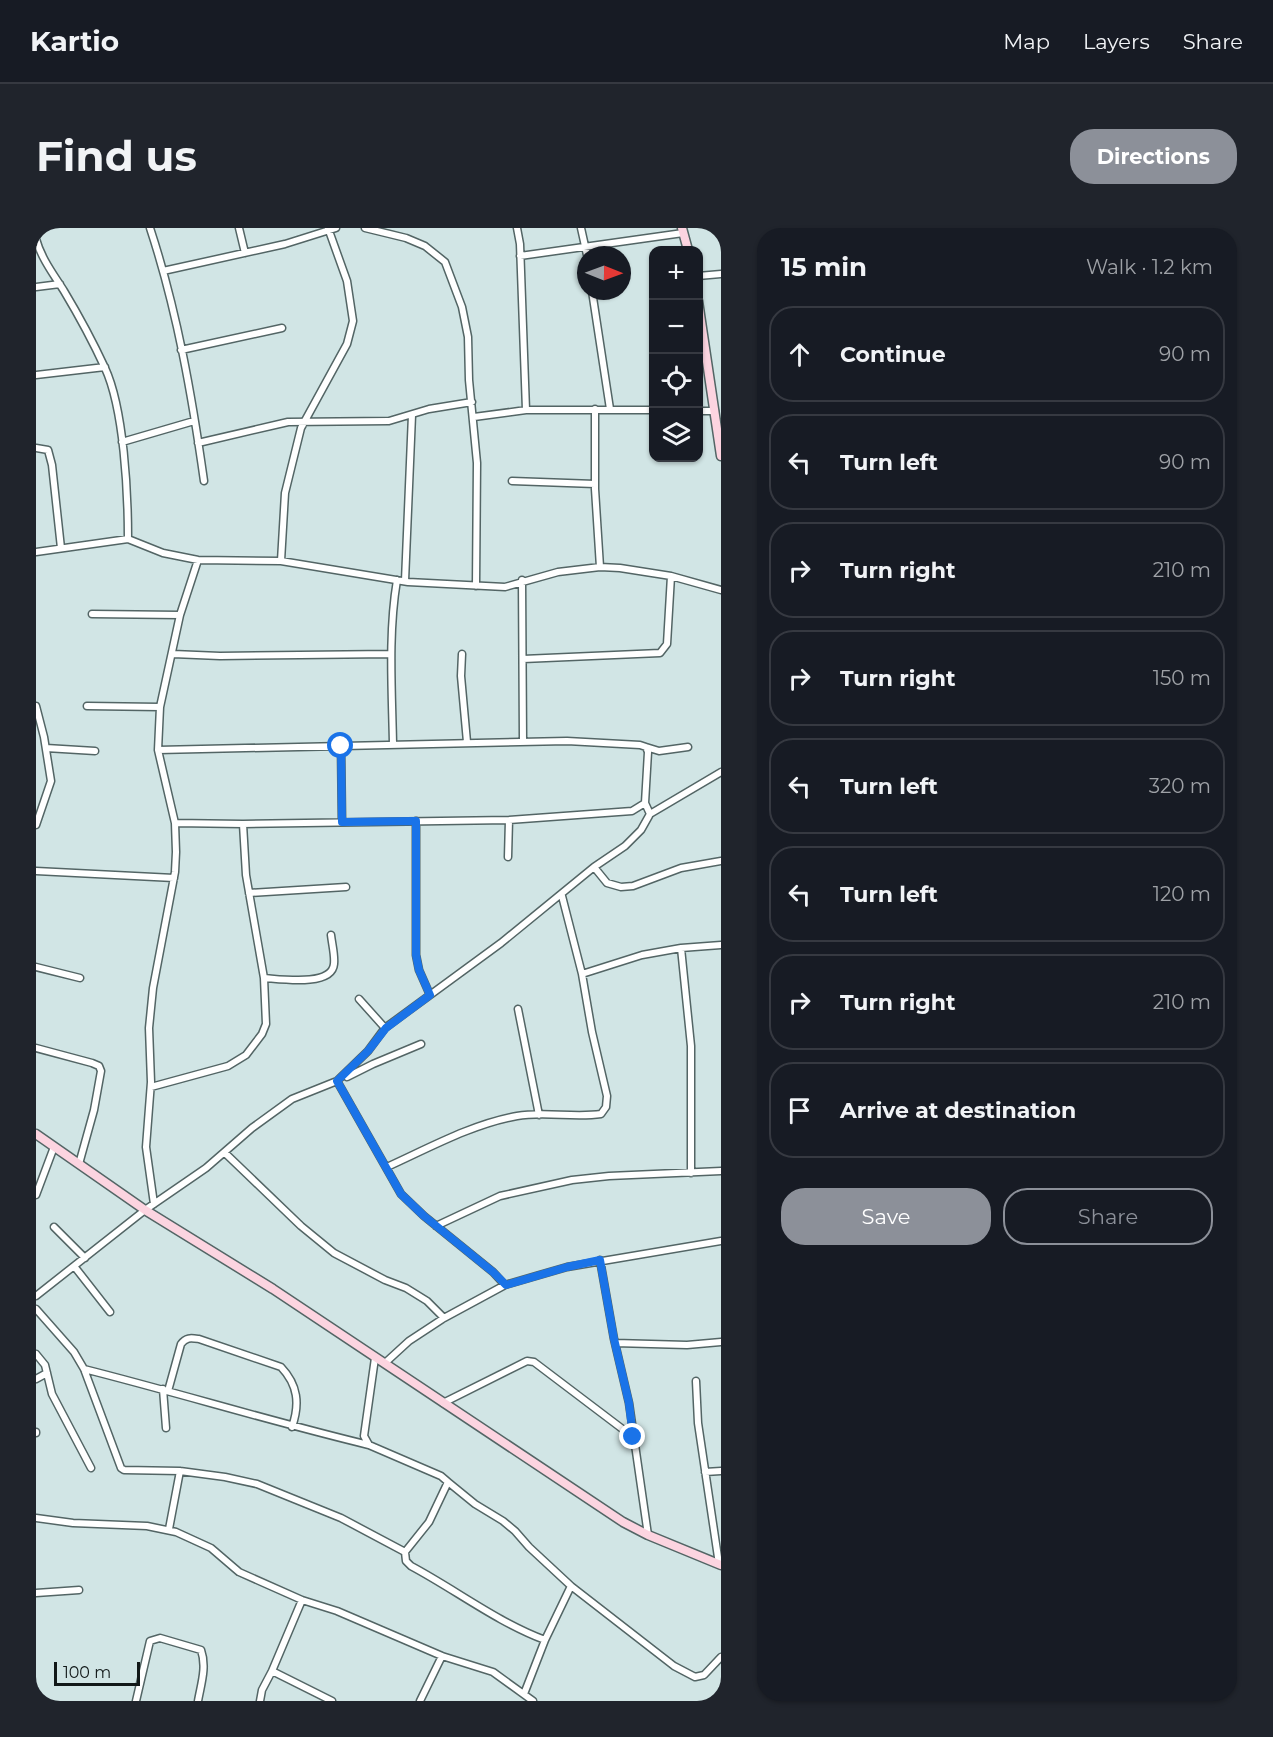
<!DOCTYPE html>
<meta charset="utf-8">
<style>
:root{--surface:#171b24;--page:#20242c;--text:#f1f3f6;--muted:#9ea1a6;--line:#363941;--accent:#8c9099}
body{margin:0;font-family:Montserrat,sans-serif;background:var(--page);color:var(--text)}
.controls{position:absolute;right:18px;top:18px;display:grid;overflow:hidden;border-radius:12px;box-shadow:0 2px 4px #0004}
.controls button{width:54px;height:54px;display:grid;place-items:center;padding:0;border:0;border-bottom:2px solid var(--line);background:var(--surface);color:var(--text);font:30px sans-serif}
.compass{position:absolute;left:541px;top:18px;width:54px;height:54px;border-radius:50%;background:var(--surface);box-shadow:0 2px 4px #0004;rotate:91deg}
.scale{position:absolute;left:18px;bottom:15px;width:86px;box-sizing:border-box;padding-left:6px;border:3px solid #111818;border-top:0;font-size:16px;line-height:21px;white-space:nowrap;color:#111818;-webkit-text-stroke:4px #d1e5e5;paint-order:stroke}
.stop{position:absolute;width:18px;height:18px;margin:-14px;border:4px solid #1a73e8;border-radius:50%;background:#fff}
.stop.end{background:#1a73e8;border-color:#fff;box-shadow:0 2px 6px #0008}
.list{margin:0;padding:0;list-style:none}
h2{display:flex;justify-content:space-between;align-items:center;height:78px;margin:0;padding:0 24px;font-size:26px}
h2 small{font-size:20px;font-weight:400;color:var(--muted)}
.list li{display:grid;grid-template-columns:39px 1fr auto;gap:18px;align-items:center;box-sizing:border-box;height:96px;margin:0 12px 12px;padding:0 12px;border:2px solid var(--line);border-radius:24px}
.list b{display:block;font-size:22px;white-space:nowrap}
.list em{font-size:20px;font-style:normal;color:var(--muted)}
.actions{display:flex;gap:12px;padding:18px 24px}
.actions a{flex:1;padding:14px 0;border:2px solid var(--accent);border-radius:24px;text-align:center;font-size:21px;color:var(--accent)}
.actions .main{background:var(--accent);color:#fff}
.icon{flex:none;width:33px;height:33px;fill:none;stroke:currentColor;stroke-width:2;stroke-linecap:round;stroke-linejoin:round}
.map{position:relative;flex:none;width:685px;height:1473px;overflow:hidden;border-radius:24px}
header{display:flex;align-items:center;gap:36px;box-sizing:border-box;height:84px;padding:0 30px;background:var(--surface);border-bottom:2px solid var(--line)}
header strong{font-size:28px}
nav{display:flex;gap:33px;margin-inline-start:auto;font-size:21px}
.intro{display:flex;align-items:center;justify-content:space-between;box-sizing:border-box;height:144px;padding:0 36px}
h1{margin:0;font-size:42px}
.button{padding:15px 27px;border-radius:24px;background:var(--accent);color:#fff;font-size:21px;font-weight:700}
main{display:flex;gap:36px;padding:0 36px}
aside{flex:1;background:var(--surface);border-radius:24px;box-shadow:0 2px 4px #0004}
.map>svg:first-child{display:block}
</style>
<header>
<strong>Kartio</strong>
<nav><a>Map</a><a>Layers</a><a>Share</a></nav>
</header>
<div class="intro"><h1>Find us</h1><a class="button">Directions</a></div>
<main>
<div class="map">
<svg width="685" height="1473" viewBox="0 0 685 1473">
<rect width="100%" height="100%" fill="#d1e5e5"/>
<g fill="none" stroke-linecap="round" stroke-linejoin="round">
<defs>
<path id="street" d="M114 0C141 82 156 168 168 253
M203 0 209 25
M329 0 370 10 389 18 409 34 426 79 432 109 433 152 441 235 440 358
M481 0 484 16 490 182
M545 0 551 27
M0 11C5 30 18 47 28 63 43 88 57 114 69 140 88 181 92 265 92 311
M484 28 647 5
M127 43 249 16 300 0
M662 48 685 46
M0 59 24 56
M556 63 574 181
M145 122 246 100
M0 147 69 139
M559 181V261L564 339
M662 183H679
M438 189 490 182H618
M86 214 158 193
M162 215 252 194 353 193 393 181 436 174
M0 220 12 222 16 237 25 320
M476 253 559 256
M0 324 92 311 127 325 162 332 245 333 372 354 469 359 522 344 564 339 584 340 635 348 685 362
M245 333 249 265 265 200 311 116 317 93 311 53 292 0
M486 352 487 513
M369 353 376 187
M56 386 144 387
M137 426 184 428 355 426
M426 426 425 448 431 514
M487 431 624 425 631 416 635 348
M0 478 8 509 15 553 0 597
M51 478 124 479
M357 516C356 462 352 406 361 352
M305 518 306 594
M610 519 623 523 652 519
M10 520 59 523
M122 522 531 513 604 517 610 519 612 524 609 575 614 586
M380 593V727L383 742 394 767
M139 595 207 596 473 592 596 583 609 575
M472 629 473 592
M558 639 571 655 585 659 597 658 645 640 685 633
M0 643 138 650
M213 665 310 659
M645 720 655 818V945
M0 739 44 750
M546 746 606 727 645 720 685 717
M228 750C244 751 296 759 298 736 299 727 296 716 295 707
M323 771 349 800
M482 781 503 887
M0 820 56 835 63 838 65 843 58 882 43 936
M311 849 337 836 385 816
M301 853 365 966 388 988 457 1044 469 1057
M115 859 192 838 210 827 226 806 230 796 228 750 210 647 207 596
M189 925 265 998 298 1025 349 1052 370 1060 391 1073 408 1090
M351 939C393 920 436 896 481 888 508 883 537 890 565 886L570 879 571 868 556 804 546 746 526 668
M0 967 18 919
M118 976 110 919 115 854 113 800 117 760 139 644 140 624 139 595 122 522 124 479 144 387 162 332
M400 998 464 968 536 952 573 948 685 943
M18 999 49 1030
M564 1032 578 1111 593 1175 612 1307
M38 1038 74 1084
M0 1068 109 982 170 940 216 900 256 871 301 853 332 823 349 800 465 715 558 639 589 618 605 602 614 586 685 544
M0 1081 38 1124 48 1141 85 1240 88 1242 144 1243 189 1249 221 1256 305 1290 369 1324
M579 1115 651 1117 685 1114
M0 1126 9 1137 16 1166 55 1240
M339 1130 328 1208 333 1217 405 1248 412 1254 393 1294 369 1324 370 1333 375 1338C420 1362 461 1394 509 1412
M349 1135 373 1113 408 1090 469 1057 531 1039 685 1013
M48 1141C143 1165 237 1194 333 1217
M0 1151 11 1145
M660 1153 662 1195 683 1336
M127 1161 130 1200
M132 1163 145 1116C150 1109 155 1110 163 1111L245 1139C262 1157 264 1176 256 1199
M407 1175 491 1133 498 1134 597 1209
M0 1204V1205
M669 1244 685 1243
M412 1254 439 1276 467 1293 479 1303 493 1319 535 1358 638 1438 659 1449 668 1447 685 1429
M0 1290 37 1295 111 1298 140 1304 175 1320 203 1344 266 1372 301 1383 406 1428 457 1444 497 1473
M133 1301 144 1243
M0 1365 43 1362
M236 1443 296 1473
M488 1466 509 1412 535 1358
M100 1473 114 1413 124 1410 165 1422C171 1439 165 1456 162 1473
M224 1473 226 1462 236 1443 266 1372
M384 1473 406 1428"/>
<path id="secondary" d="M646 0 652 22
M662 73 685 228
M0 906 109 982 237 1061 587 1294 612 1307 685 1337"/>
</defs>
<use href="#street" stroke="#536565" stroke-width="9"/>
<use href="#secondary" stroke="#536565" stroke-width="11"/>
<use href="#street" stroke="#fff" stroke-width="6"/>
<use href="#secondary" stroke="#fcd4e0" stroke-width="8"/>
</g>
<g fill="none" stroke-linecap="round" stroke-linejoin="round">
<path stroke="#1a73e8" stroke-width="8" d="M305 518 306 594 380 593V727L383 742 394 767 350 800 332 823 301 853 365 966 388 988 457 1044 470 1057 531 1039 564 1032 578 1111 593 1175 597 1209"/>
</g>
</svg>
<div class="controls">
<button>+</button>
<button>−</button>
<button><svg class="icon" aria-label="locate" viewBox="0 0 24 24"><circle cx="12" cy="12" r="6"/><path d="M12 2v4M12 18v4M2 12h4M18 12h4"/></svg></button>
<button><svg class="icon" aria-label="layers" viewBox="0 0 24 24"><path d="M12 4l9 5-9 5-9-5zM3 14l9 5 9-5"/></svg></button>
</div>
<svg class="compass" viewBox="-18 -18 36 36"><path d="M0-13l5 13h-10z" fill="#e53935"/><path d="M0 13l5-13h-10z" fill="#9ea1a6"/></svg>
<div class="scale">100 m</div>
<div class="stop" style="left:305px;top:518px"></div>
<div class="stop end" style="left:597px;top:1209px"></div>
</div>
<aside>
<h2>15 min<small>Walk · 1.2 km</small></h2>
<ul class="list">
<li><svg class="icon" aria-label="ahead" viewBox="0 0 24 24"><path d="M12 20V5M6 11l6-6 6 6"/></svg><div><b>Continue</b></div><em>90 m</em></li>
<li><svg class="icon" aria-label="left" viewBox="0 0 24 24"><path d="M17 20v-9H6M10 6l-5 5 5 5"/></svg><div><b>Turn left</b></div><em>90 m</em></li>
<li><svg class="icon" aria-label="right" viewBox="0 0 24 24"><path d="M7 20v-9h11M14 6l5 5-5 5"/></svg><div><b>Turn right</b></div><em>210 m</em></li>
<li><svg class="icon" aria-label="right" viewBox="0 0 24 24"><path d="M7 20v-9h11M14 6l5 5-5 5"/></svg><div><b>Turn right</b></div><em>150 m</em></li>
<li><svg class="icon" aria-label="left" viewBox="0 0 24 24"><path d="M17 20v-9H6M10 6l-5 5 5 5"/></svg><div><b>Turn left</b></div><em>320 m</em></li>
<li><svg class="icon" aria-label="left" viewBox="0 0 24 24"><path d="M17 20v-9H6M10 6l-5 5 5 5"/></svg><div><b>Turn left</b></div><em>120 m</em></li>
<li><svg class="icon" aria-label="right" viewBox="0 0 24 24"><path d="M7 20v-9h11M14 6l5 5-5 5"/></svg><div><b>Turn right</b></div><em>210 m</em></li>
<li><svg class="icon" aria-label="arrive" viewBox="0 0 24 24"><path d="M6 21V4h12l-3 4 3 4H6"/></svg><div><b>Arrive at destination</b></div></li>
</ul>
<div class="actions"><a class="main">Save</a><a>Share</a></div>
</aside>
</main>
